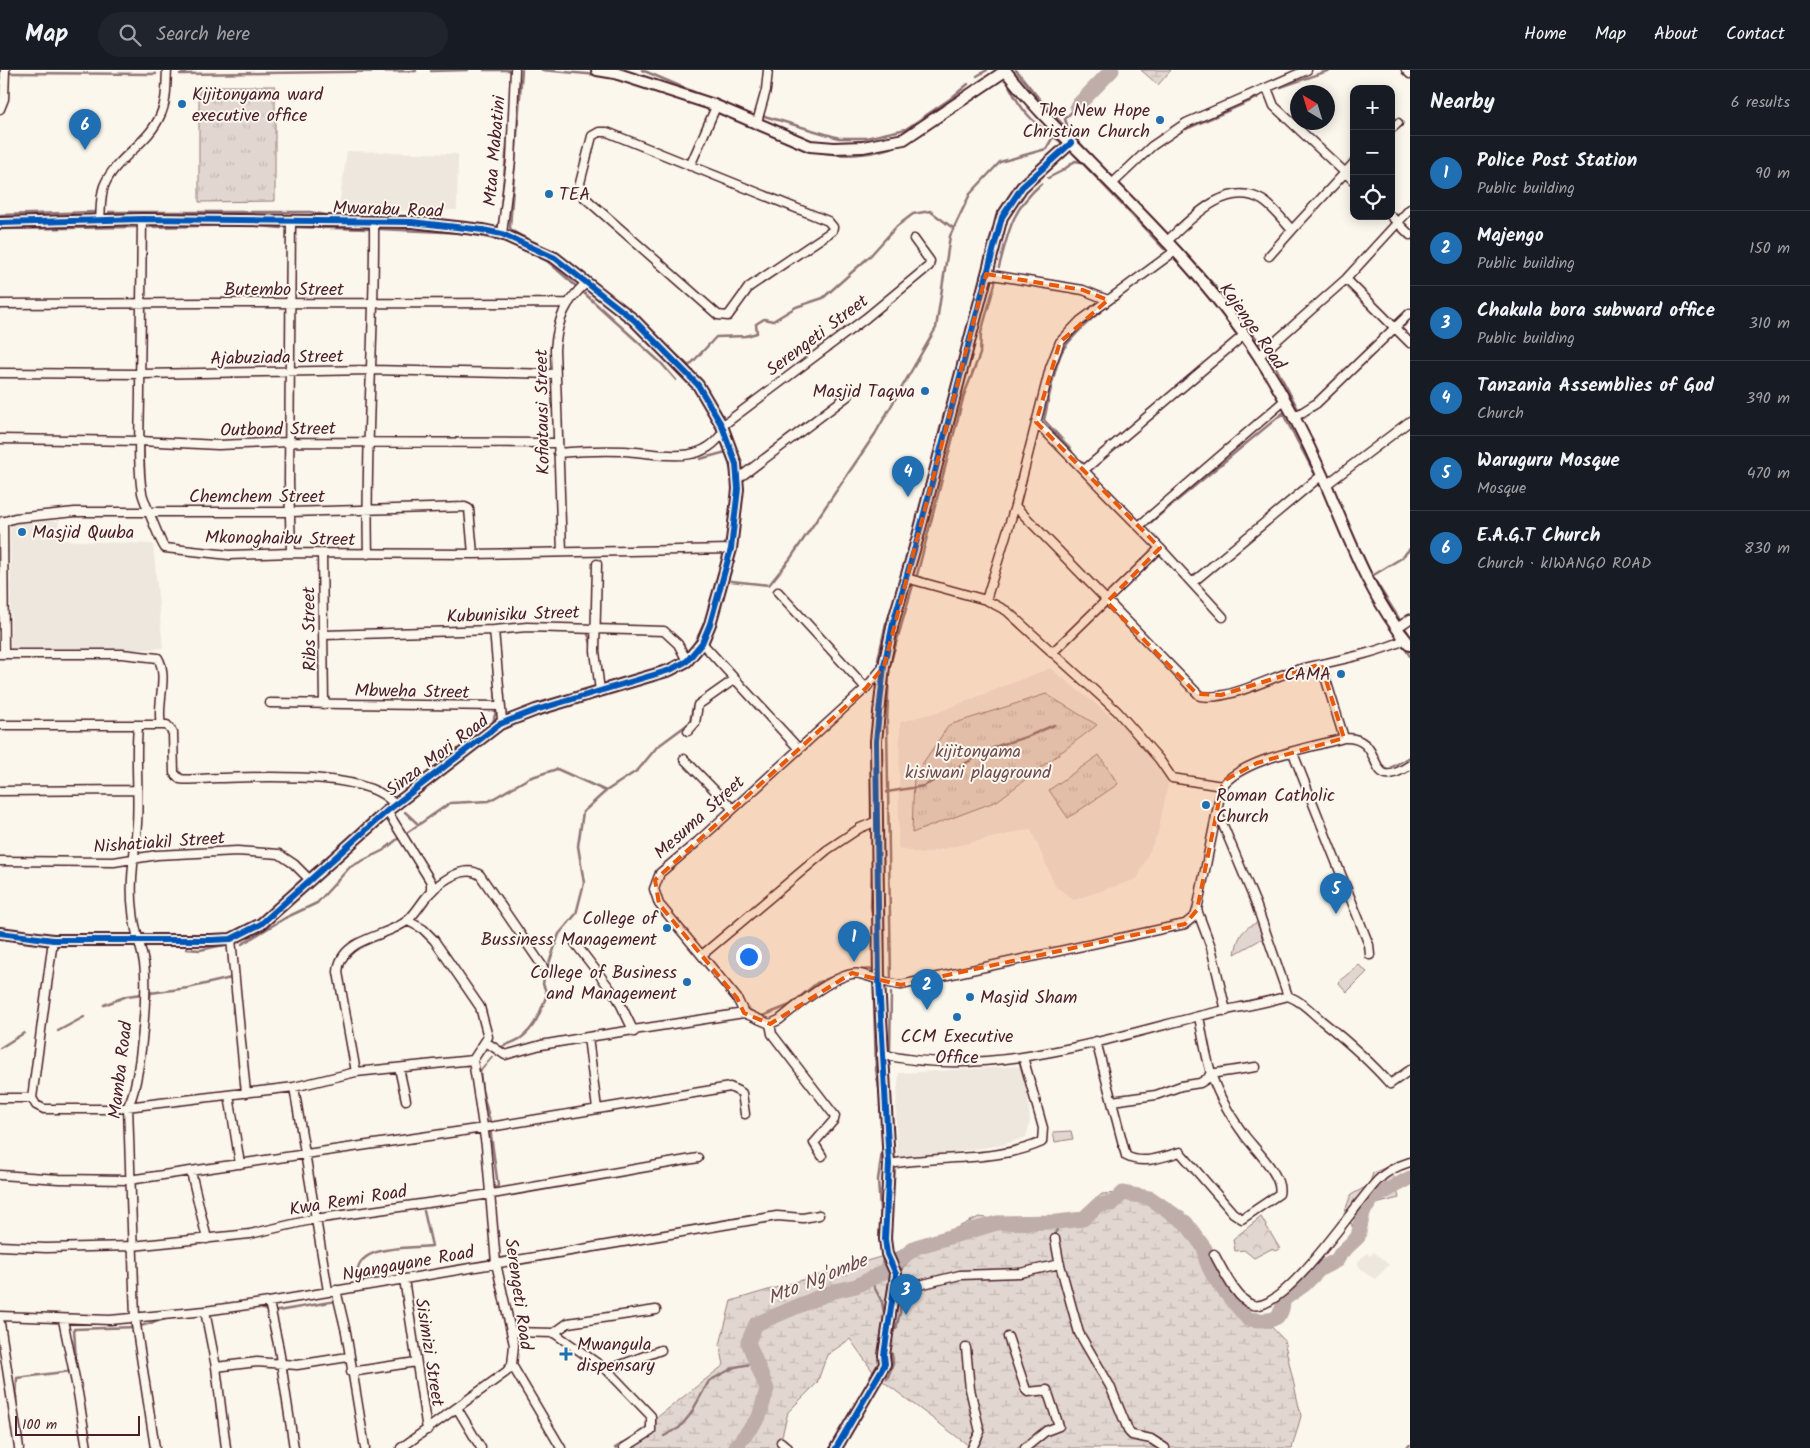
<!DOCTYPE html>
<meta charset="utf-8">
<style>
:root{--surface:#171b24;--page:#20242c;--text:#f1f3f6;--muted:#9ea1a6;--line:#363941;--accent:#1f6fb2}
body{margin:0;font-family:Kalam,sans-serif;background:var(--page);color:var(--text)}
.controls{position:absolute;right:15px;top:15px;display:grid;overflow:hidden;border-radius:10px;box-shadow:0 2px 12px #0003}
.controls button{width:45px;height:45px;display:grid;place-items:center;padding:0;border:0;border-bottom:1px solid var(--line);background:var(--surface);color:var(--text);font:25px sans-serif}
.compass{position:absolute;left:1290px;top:15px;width:45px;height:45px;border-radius:50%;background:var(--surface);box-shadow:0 2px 12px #0003;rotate:322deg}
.scale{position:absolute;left:15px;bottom:12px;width:125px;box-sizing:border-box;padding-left:5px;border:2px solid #4a1f2b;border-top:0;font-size:14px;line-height:18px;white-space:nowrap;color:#4a1f2b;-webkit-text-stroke:4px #fbf7ec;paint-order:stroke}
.you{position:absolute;left:748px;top:886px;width:18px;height:18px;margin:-12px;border:4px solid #fff;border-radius:50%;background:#1a73e8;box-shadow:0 0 0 8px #1a73e833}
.badge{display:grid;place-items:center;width:32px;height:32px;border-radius:50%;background:var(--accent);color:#fff;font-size:16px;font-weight:700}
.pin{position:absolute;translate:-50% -41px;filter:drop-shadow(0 1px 2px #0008)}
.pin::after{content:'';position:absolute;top:26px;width:18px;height:15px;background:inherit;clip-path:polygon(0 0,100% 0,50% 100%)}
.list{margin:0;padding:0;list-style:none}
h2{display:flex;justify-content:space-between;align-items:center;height:65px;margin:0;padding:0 20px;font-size:21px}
h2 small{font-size:16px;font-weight:400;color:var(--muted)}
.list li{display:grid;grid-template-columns:32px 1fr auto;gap:15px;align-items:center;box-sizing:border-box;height:75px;padding:0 20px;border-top:1px solid var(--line)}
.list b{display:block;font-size:19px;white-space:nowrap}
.list p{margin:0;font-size:16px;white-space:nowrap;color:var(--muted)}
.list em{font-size:16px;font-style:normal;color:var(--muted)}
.icon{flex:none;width:28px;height:28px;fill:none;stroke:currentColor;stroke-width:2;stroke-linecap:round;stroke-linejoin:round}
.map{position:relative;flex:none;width:1410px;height:1378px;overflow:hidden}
header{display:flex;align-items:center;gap:30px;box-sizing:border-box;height:70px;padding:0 25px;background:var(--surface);border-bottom:1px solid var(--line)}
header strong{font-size:24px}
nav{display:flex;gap:28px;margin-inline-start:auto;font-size:18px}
.search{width:350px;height:45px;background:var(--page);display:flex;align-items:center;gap:12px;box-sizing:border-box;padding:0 18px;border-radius:28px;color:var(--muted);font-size:19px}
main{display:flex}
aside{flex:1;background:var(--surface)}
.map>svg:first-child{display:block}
</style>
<header>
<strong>Map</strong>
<div class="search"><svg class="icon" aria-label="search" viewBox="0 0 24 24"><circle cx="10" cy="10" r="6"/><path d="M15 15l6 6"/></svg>Search here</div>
<nav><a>Home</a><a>Map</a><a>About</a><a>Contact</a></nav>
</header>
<main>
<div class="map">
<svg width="1410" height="1378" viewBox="0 0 1410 1378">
<defs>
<pattern id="forest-crowns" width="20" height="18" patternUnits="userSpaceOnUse" patternTransform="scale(1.25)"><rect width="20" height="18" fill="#e2d7d0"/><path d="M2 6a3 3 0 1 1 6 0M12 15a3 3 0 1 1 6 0" fill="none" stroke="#c3b8b3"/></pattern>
<pattern id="wetland-marsh" width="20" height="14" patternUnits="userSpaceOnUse" patternTransform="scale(1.25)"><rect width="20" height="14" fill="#e2d7d0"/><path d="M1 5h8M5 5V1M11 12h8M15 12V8" fill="none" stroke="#c3b8b3"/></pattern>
<pattern id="park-tufts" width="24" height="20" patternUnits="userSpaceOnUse" patternTransform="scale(1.25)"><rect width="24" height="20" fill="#e2d7d0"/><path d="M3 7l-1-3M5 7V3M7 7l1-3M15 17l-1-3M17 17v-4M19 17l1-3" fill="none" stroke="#c3b8b3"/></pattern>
</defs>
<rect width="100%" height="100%" fill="#fbf7ec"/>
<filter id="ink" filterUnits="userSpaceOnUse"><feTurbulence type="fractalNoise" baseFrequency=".02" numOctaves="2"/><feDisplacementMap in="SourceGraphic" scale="10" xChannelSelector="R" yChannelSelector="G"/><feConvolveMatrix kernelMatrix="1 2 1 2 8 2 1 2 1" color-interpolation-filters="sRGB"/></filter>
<g filter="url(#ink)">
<path fill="#eee7de" d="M347 81 458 84 457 140 338 142Z
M10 450 59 451 57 470 153 474 163 578 104 582H18L11 579Z
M1050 598 1145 673 1157 698 1169 710 1158 763 1137 809 1074 830 1055 816 1031 759 921 784 898 778 900 652 941 641Z
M1026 996 1030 1052 1026 1067 1002 1075 926 1086 897 1087 896 1038 899 1003Z
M1374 1182 1389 1195 1375 1209 1365 1203 1358 1195V1192L1367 1183 1370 1186Z"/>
<path fill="#e2d7d0" stroke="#967b7e" d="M1259 852 1265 867 1235 884C1238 867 1242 858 1259 852Z
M1359 895 1367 902 1347 922 1338 912Z
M1071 1061 1073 1069 1055 1072 1053 1062Z"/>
<path fill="url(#forest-crowns)" stroke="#967b7e" d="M1391 1095 1399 1128 1376 1134 1366 1130 1352 1157V1154L1341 1151 1351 1125 1369 1115 1373 1103Z
M1261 1147 1280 1179 1276 1181 1271 1179 1254 1188 1244 1180 1235 1181 1233 1169Z"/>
<path fill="url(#wetland-marsh)" stroke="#967b7e" d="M1141 0H1171L1158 15Z
M1126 1123 1158 1132 1193 1158 1200 1188 1230 1234 1251 1249 1261 1246 1284 1270 1301 1346 1292 1378H972L876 1306 850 1269 827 1285 817 1313 788 1342 779 1378H618L724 1295 720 1275 731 1231 921 1175 979 1147 1054 1158 1066 1154 1102 1124Z"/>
<path fill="url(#park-tufts)" stroke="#967b7e" d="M199 16H275V131L199 132Z
M1046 624 1097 655 997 731 912 763 914 706 949 655Z
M1099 685 1118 714 1068 748 1049 720Z"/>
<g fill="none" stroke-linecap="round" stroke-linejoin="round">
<path stroke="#907477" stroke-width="2.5" d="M484 0H512
M522 0 510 157 511 160 532 172
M542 0 598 5
M642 0 708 28
M1016 0 1041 31 1069 61 1065 49 1077 36
M431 1 468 0
M9 3 156 4
M180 4 416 1
M604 6 627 12
M977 6 987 0
M1005 6C1019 41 1034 54 1065 75
M1281 17 1330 0
M761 45 839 68H866L906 59 950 29 968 14
M1186 59 1257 28
M1069 61 1098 93
M1070 80 1164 179
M816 81C856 91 904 80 935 54
M1048 108 1062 101 1075 91 1081 92
M501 140 508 63
M109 142H310L336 147
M0 145 95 142
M1152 148 1169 166
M149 157 251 155 281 158
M294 157 368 159
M0 159 136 157
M379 159 465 163 509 172
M497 159 500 148
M1176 173 1214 215 1265 279
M545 189 578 218
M999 197C1009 160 1011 141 1041 114
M584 223 661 293 676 310
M1404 256 1410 248
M672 281 689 296 716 267 746 266 757 263 756 254 764 249 773 251 796 237 823 228 870 186 897 156 913 144 930 141 953 158
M1271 288 1298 339
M1346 310 1379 278
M1283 344 1317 408
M1304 348 1316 338
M1303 352 1335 424
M1074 386 1070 378 1044 350C1048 333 1055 291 1064 278 1080 257 1103 239 1124 223
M700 389 726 382 733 408
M1348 454 1372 506 1400 489 1410 479
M1144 458 1283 343
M725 475 727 468
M917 505 964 325 980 284 981 263 997 206
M1372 506 1410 566
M731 511 769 515 790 489 875 364 936 258 950 166 970 124 1000 92 1046 79 1053 67
M1386 550 1410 586
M587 561 592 577
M693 576 702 559
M878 590 886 553
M495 616 496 633
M489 656 493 653 496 640
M873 657 877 612
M1392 697 1410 687
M384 722 394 728
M887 722 924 716 997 676 1029 666 1054 655
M405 742 419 755
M405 764 450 733 489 731 529 708 557 699 606 721 638 700 657 677 684 657 690 652 693 637 695 635
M873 779 871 836 874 858
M242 874 285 848 317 833 350 797 384 780 400 767
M186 879 200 880 228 874V878
M860 900 876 899
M891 911 887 654 889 598 913 515
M233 925V943
M874 929 876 999
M104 935 127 926 188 918 231 908 232 910
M743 935 760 947 790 935 817 913 833 907
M148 938 151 922
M58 961 84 947
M0 978 24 963
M500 978C507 974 515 972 521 968 536 957 541 940 547 924L543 914 544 908 559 864 576 844 584 813 578 776 583 742 606 721
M890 983 891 923
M876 1000 881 1030
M889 1000 892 1062
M490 1051 482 1020 480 1001 492 987
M490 1058 498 1116 492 1120
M881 1154 878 1110 883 1075
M1054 1167 1057 1159 1066 1150
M881 1176 884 1202
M870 1209 882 1232 885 1248
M901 1209 902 1197 908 1191
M360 1216C344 1173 406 1179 432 1176L424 1141
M256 1237 272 1242 336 1231
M896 1259 900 1243 901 1226
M73 1293 76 1290 74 1259 137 1257 169 1248
M887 1309 893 1294 892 1284
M16 1336 17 1308 71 1301
M664 1366 679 1358 690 1345 709 1311 735 1297 756 1293
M615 1378 637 1365
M842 1378 852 1360 851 1357
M1406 1378 1410 1375"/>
<path stroke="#bfadaa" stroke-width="15" d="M1077 36 1112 0
M735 1378 759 1347 767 1319 748 1272 756 1254 831 1222 856 1216 884 1202 916 1177 997 1153 1057 1152 1083 1149 1098 1135 1112 1134 1123 1123 1150 1128 1186 1153 1205 1179C1202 1200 1235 1233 1248 1249 1266 1251 1283 1254 1283 1230L1304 1215 1320 1199 1337 1190 1341 1183 1358 1167 1363 1142 1373 1128 1410 1108"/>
<defs>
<path id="street" d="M1406 0 1410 4
M1267 18 1274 36 1354 111
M0 39 4 29 5 0
M757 52 766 20 768 0
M1391 59 1398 53
M599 62H607L828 151 833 157 832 161 749 217 728 246 718 245 584 127 580 113 592 66Z
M690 96 715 39 714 35
M1112 114 1152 76 1186 53 1307 0
M1391 146 1410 165
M142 149C141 206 141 263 140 320 140 354 137 390 142 423 143 428 162 476 165 478L229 485 291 483 473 484 731 479
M291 150 289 411 291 483
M100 151C101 140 100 127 104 116 115 88 148 74 160 46 167 32 166 16 167 0
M502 164 511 90 515 0
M1166 172C1190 150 1226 109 1262 130 1274 137 1283 151 1292 160L1354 93
M1269 186 1292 160
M986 204 1083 220 1108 230
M1346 209 1410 273
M0 234C189 232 378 234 567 233
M1259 286 1346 209 1410 139
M0 303 140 304 372 300 555 304
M1293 348 1317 333 1410 243
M1036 352 1160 478 1223 547
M722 356 866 248 929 196 930 191 914 169
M0 369 140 371 218 375 289 372 557 373
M558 383C580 381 601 380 624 381 659 383 701 397 723 362
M1084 400 1244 265
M739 408 849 325
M1326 415 1410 351
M1015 436 1200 626C1228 631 1269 608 1296 600 1331 591 1367 586 1400 572L1403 566
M3 451 4 584
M0 453 15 448 75 442H290L465 437 469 439 473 484
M1139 456 1284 331
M562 482 555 279C558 249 564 233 587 212
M322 484 324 634
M368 484C365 374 375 263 374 153
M597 494 595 581 600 621
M906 508 986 530 1007 541 1117 641 1159 689 1172 708 1222 716
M1192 513 1322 405
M778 522 866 618
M986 530 1015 436 1050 298 1060 272 1080 251 1175 181
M1397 558 1410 549
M494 560 502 650 500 654
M324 565 494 560 527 557 664 561 678 574 687 591
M702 573 799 679
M1052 583 1160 478
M0 584H122L158 588C169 607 156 634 161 655
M1321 594 1344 668
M270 633 500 636
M0 655H167L173 663 174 703 180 709C192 711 206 708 218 708 258 707 373 700 395 736
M138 656C135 689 139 721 137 754 135 783 129 813 133 841 134 859 141 876 144 893 148 922 141 1012 128 1036L135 1248 155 1378
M688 661 695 653 698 635 735 609
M1293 683 1369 875 1370 885
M684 689 732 738
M0 721 136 720
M387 741 431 812V821
M1218 743 1256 834 1288 926
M0 791 114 792 157 785 237 781 279 784 294 794 310 810
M1197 840 1211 877 1226 941
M408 851 423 859 434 870 480 937 488 967 473 990
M231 869 246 1023
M53 870 32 1028 36 1035 44 1039H110L294 1017 356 1002 473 990
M575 873 618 929 634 962
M702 885 827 780 860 758 877 751
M744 943 737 928 659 834 654 819 660 803 697 772 866 618 884 596
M770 954 772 964 835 1046 834 1050 814 1073 822 1086
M588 967 597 1039
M1096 971 1126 1086C1143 1095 1163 1087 1180 1082L1233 1143 1242 1149 1279 1124C1284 1107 1255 1079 1245 1066 1212 1021 1208 999 1199 946
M486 972 505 985 541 975 588 967 744 943 770 954 779 950C794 938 840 899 860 904 874 907 886 914 901 915L1185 854 1195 846 1197 840 1222 716C1244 688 1310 678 1344 668 1389 666 1362 727 1410 695
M881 984C982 1009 1097 972 1195 947 1226 939 1258 935 1288 926 1303 932 1310 941 1322 951 1347 971 1369 990 1390 1014L1410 1000
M399 998 406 1030
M356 1002 338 902C340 867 387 868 408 850 417 842 422 831 430 823 441 811 465 794 480 805L543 897
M294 1017 328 1221
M229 1025 240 1094
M0 1028H32
M1112 1031 1156 1025 1181 1016 1200 1013 1208 1008 1210 1004 1256 997
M889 1094C938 1085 995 1093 1042 1072L1043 1058 1023 987
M191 1102 207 1169
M0 1105 59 1109 129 1110 490 1057 730 1017 742 1023 745 1044
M1055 1169 1059 1191 1079 1263 1110 1316 1129 1362 1132 1365 1151 1369 1165 1378
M0 1176 46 1178 132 1176 250 1164 315 1149 498 1123 698 1088
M1214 1184C1222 1198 1237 1231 1253 1235 1284 1243 1356 1133 1377 1111 1386 1101 1397 1096 1410 1092
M404 1209 427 1360
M336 1220 346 1262 365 1378
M895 1221 960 1205 1020 1203 1060 1194
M269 1232 279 1279 294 1378
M205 1241 216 1297 226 1378
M0 1246 110 1250 205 1241 269 1232 777 1146 803 1148 819 1145
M63 1250 78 1323 87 1378
M0 1253 19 1378
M512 1262 554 1263 607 1300 651 1346V1361L624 1378
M554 1263 568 1253 656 1240
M1008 1267 1026 1320 1028 1322 1047 1320 1059 1356 1046 1361 1025 1378
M966 1278 970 1319 980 1362 972 1378
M512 1295 561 1378
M216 1297 257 1292 297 1295 348 1287
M607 1300 661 1280
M351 1302 416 1292
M457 1338 481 1378
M781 1372 788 1378
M401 1378 506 1302 512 1295 514 1275 496 1193 486 1076 473 990"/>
<path id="secondary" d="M597 0 615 3 714 35 810 76 834 78 863 77 904 69 1005 1
M1005 0C1030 33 1060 62 1089 91 1149 152 1211 213 1258 285 1282 322 1304 364 1322 405 1347 463 1368 525 1410 575
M0 153 142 149 412 152 483 160 502 164 555 188 634 250 698 315 722 356 736 394 738 419 731 479 710 554 702 573 687 591 670 600 536 640 500 654 387 741 261 854 231 869 211 870H53L0 863
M836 1378 885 1294 884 1285 896 1204 887 1184 885 1169 889 1094 879 911 876 671 884 596 893 553 917 470 1002 147 1022 117 1071 73"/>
</defs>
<use href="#street" stroke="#4a1f2b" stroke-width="11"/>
<use href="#secondary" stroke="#4a1f2b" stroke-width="14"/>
<use href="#street" stroke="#fbf7ec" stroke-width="8"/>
<use href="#secondary" stroke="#fbf7ec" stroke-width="10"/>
<defs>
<path id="cycleway" d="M0 153 142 149 412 152 483 160 502 164 555 188 634 250 698 315 722 356 736 394 738 419 731 479 710 554 702 573 687 591 670 600 536 640 500 654 387 741 261 854 231 869 211 870H53L0 863
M836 1378 885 1294 884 1285 896 1204 887 1184 885 1169 889 1094 879 911 876 671 884 596 893 553 917 470 1002 147 1022 117 1071 73"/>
</defs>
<use href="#cycleway" stroke="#fbf7ec" stroke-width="9"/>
<use href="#cycleway" stroke="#0057b8" stroke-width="6"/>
</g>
</g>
<path fill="#e8590c" fill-opacity="0.2" stroke="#e8590c" stroke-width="4" stroke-dasharray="10 6" stroke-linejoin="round" d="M986 204 1083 220 1108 230 1060 272 1036 352 1160 478 1107 532 1197 624 1221 625 1321 594 1344 668 1257 693 1227 709 1222 716 1197 840 1185 854 901 915 852 903 770 954 744 943 737 928 659 834 655 810 866 618 884 596Z"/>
<g fill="#1f6fb2" stroke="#fbf7ec" stroke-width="2">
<circle cx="182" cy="34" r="5"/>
<circle cx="1160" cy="50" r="5"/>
<circle cx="549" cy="124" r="5"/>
<circle cx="925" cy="321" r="5"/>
<circle cx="22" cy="462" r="5"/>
<circle cx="1341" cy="604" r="5"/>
<circle cx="1206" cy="735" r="5"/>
<circle cx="667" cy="858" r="5"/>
<circle cx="687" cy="912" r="5"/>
<circle cx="970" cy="927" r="5"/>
<circle cx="957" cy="947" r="5"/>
<path d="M563.5 1276.5h5v5h5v5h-5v5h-5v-5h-5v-5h5z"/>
</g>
<g text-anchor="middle" stroke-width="4" stroke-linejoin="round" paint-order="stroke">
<g font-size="18" fill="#4a1f2b" stroke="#fbf7ec" text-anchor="start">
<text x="192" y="30">Kijitonyama ward<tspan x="192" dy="21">executive office</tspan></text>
<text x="1150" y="46" text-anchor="end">The New Hope<tspan x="1150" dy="21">Christian Church</tspan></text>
<text x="559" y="130">TEA</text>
<text x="915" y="327" text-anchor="end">Masjid Taqwa</text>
<text x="32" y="468">Masjid Quuba</text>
<text x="1331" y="610" text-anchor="end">CAMA</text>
<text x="1216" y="731">Roman Catholic<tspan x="1216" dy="21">Church</tspan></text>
<text x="657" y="854" text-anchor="end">College of<tspan x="657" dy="21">Bussiness Management</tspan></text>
<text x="677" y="908" text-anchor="end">College of Business<tspan x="677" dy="21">and Management</tspan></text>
<text x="980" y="933">Masjid Sham</text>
<text x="957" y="972" text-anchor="middle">CCM Executive<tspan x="957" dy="21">Office</tspan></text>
<text x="577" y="1280">Mwangula<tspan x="577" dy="21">dispensary</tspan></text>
</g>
<g font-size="18" fill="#4a1f2b" stroke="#fbf7ec">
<text transform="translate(494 81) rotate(-85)" y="6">Mtaa Mabatini</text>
<text transform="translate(388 139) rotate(2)" y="6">Mwarabu Road</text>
<text x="284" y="225">Butembo Street</text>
<text transform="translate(1253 256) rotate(55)" y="6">Kajenge Road</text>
<text transform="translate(817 265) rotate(-37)" y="6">Serengeti Street</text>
<text transform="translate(277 287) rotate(-1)" y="6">Ajabuziada Street</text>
<text transform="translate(542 342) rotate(-91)" y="6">Kofiatausi Street</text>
<text transform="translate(278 359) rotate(-1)" y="6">Outbond Street</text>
<text x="257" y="432">Chemchem Street</text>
<text transform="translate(280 468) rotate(1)" y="6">Mkonoghaibu Street</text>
<text transform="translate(513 544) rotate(-2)" y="6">Kubunisiku Street</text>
<text transform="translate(309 559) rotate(-91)" y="6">Ribs Street</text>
<text transform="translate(412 621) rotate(1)" y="6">Mbweha Street</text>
<text transform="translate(437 685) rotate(-37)" y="6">Sinza Mori Road</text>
<text transform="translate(699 747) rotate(-42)" y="6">Mesuma Street</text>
<text transform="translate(159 772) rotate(-4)" y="6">Nishatiakil Street</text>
<text transform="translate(120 1000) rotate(-83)" y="6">Mamba Road</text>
<text transform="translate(348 1130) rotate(-9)" y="6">Kwa Remi Road</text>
<text transform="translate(408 1193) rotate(-10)" y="6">Nyangayane Road</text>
<text transform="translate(519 1224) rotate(82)" y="6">Serengeti Road</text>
<text transform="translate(430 1282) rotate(81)" y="6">Sisimizi Street</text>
</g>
<g font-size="18" fill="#704d54" stroke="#fbf7ec">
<text x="978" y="687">kijitonyama<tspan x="978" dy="21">kisiwani playground</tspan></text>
</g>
<g font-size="19" font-style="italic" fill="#6d4a51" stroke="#fbf7ec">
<text transform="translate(817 1208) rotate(-22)" y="7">Mto Ng'ombe</text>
</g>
</g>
</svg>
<div class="controls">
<button>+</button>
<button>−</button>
<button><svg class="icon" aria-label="locate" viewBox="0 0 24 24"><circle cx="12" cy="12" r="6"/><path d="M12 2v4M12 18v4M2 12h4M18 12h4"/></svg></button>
</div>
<svg class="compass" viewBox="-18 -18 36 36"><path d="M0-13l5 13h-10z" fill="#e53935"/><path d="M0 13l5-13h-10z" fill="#9ea1a6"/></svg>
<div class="scale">100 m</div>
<div class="you"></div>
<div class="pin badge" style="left:854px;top:892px">1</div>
<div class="pin badge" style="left:927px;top:940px">2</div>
<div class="pin badge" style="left:906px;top:1245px">3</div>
<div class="pin badge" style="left:908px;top:427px">4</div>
<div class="pin badge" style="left:1336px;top:844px">5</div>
<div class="pin badge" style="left:85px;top:80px">6</div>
</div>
<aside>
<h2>Nearby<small>6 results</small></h2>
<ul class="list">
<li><span class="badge">1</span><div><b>Police Post Station</b><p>Public building</p></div><em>90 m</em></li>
<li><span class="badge">2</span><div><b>Majengo</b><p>Public building</p></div><em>150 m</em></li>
<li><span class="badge">3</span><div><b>Chakula bora subward office</b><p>Public building</p></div><em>310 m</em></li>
<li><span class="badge">4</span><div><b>Tanzania Assemblies of God</b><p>Church</p></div><em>390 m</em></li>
<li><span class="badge">5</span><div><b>Waruguru Mosque</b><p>Mosque</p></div><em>470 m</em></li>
<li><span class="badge">6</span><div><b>E.A.G.T Church</b><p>Church · kIWANGO ROAD</p></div><em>830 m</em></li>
</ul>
</aside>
</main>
